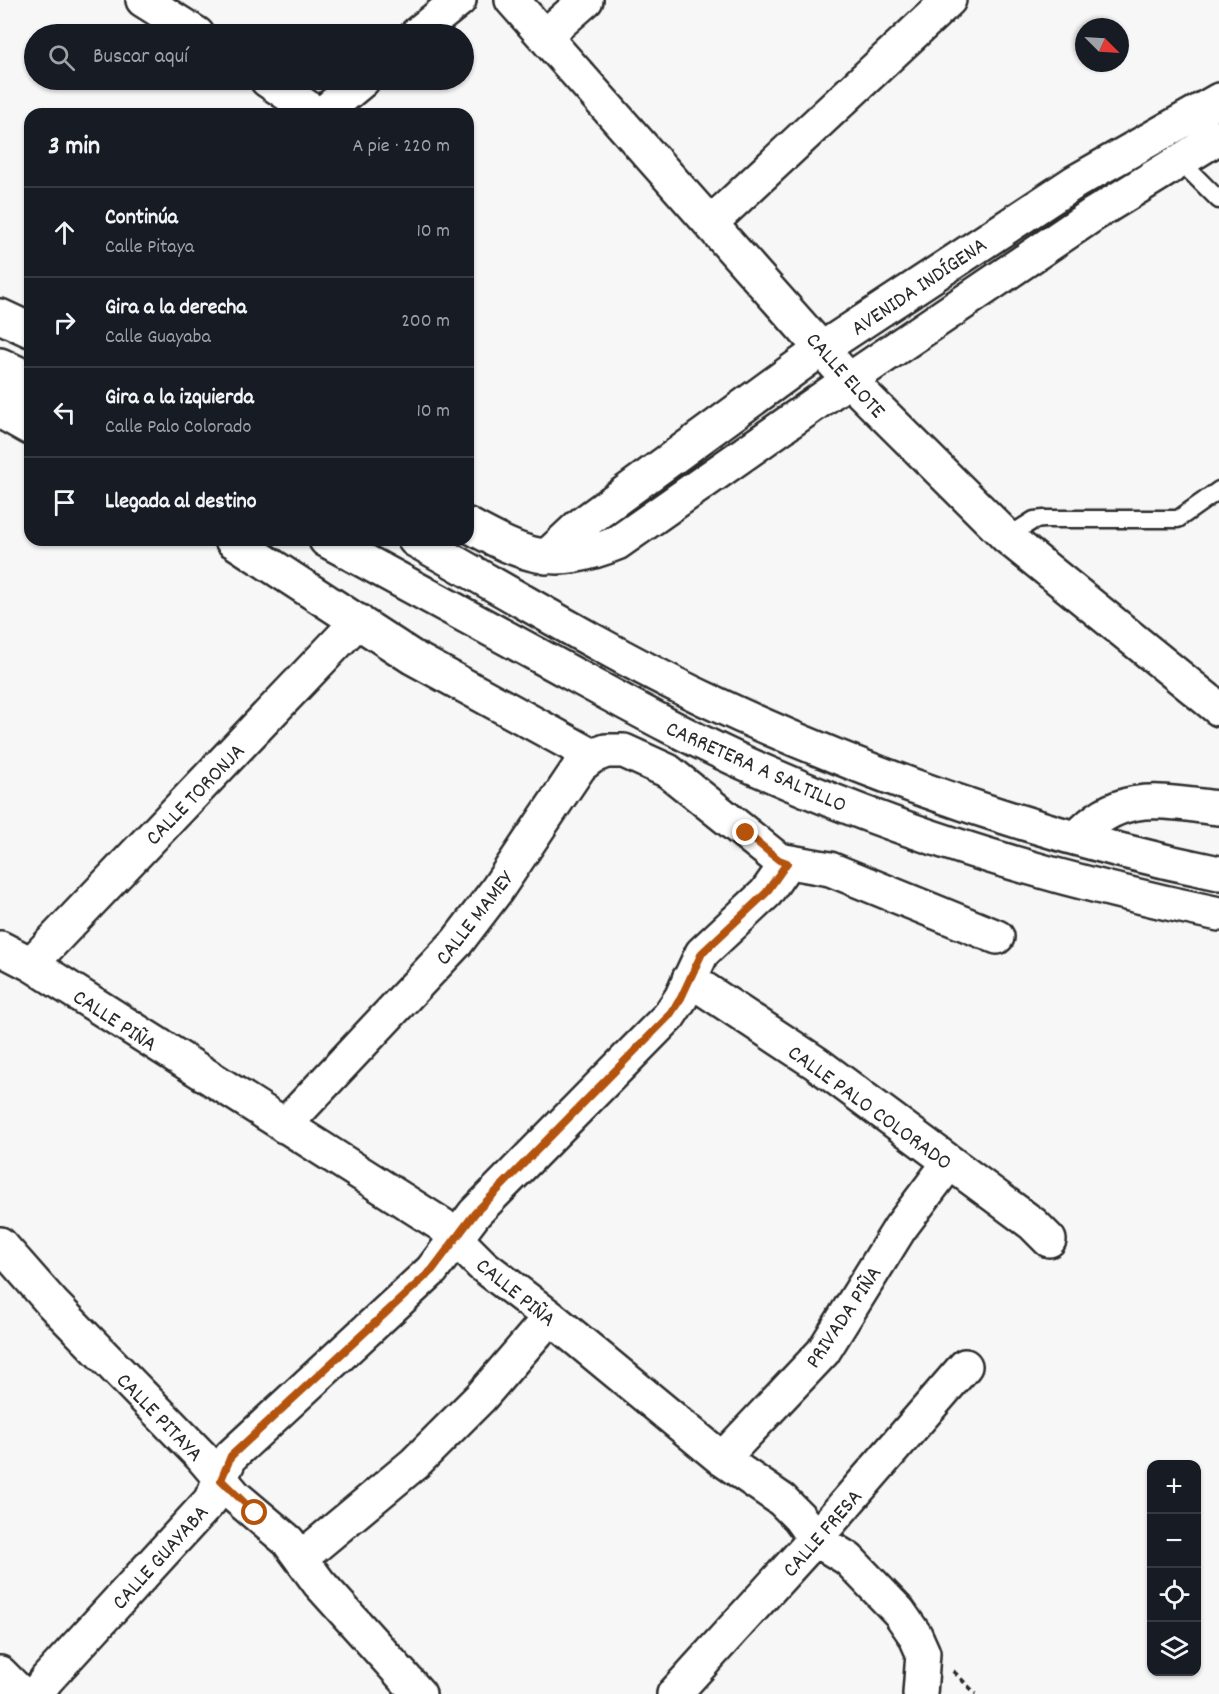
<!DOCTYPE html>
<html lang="es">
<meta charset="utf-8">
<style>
:root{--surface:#171b24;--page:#242831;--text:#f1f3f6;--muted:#9ea1a6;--line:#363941}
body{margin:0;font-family:Dekko,sans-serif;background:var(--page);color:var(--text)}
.controls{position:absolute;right:18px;bottom:18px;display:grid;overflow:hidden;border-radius:12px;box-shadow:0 2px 4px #0004}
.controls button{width:54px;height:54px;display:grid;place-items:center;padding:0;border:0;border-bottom:2px solid var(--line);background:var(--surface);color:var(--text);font:30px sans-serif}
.compass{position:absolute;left:1075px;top:18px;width:54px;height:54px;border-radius:50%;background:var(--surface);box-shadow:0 2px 4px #0004;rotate:114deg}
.stop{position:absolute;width:18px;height:18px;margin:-14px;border:4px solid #b45309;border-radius:50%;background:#fff}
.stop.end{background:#b45309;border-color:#fff;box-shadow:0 2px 6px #0008}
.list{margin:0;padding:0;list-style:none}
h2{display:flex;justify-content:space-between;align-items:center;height:78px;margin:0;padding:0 24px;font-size:26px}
h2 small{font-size:20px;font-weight:400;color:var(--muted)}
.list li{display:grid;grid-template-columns:39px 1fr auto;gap:18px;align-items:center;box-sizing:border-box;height:90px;padding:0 24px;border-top:2px solid var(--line)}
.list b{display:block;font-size:22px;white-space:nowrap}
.list p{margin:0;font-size:20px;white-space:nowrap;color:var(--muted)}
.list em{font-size:20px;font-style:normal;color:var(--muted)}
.icon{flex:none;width:33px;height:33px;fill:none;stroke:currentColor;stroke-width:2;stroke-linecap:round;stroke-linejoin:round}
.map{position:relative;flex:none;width:1219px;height:1694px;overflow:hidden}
.search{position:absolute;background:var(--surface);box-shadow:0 2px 4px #0004;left:24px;top:24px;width:450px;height:66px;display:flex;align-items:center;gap:15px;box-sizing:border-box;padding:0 21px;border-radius:33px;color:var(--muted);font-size:22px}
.panel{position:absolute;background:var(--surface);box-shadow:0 2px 4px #0004;left:24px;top:108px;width:450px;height:438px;border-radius:18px}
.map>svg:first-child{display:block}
</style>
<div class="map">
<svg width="1219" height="1694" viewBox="0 0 1219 1694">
<rect width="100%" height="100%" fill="#f7f7f7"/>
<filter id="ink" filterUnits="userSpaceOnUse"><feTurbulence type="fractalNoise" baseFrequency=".0167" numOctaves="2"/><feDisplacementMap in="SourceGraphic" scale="12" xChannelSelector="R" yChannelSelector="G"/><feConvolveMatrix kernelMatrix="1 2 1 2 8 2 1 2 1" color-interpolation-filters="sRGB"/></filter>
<g filter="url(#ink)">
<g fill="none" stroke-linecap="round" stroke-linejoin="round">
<defs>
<path id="lane" d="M1179 160 1219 200
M1007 537 1034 520 1044 519H1178L1219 490"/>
<path id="street" d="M143 0 197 34
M546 35 586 0
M267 80 317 114
M712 222 949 0
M0 411 30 428
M468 525C525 556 553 569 617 543L849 380 1007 537 1219 709
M232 540 412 657 593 756
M546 557 578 527 823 348
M1077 838C1120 789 1162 802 1219 808
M0 948 31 964 442 1225 482 1265 550 1317 722 1459 782 1500 799 1517 815 1539 848 1559 899 1612 915 1635 923 1653 920 1694
M31 964 358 621
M689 979 816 1063 1033 1224 1049 1240
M284 1126 457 942 496 891 580 766 593 756 606 751H624L668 771 779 860 830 869 997 937
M0 1244 52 1303 201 1456 236 1497 288 1541 319 1583 419 1694
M722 1459 823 1352 900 1228 949 1163
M301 1558 415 1463 481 1397 550 1317
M0 1673 21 1694
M36 1694 47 1679 210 1501 231 1456 432 1270 475 1213 669 1016 681 998 702 953 766 893 787 863
M674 1694 815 1539 965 1366"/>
<path id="secondary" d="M512 0 849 380 1094 214 1219 137
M417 34 459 0
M322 114 363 80
M823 348 1075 182 1219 100
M0 404 30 375"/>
<path id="primary" d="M0 316 30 330
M0 365 30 379
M326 540C403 582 480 624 558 666 629 705 701 745 776 777 917 839 1068 883 1219 914
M415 540C510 593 607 652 705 699 869 776 1042 837 1219 873"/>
</defs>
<use href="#lane" stroke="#2b2b2b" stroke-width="21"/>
<use href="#street" stroke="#2b2b2b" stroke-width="38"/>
<use href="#secondary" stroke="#2b2b2b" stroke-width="38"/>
<use href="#primary" stroke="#2b2b2b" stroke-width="38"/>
<path stroke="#2b2b2b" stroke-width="4" stroke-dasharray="6 4.5" stroke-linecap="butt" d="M953 1671 976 1694"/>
<use href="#lane" stroke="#fff" stroke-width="16"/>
<use href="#street" stroke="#fff" stroke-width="33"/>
<use href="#secondary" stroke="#fff" stroke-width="33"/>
<use href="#primary" stroke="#fff" stroke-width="33"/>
</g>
</g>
<g fill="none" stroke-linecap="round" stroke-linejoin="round" filter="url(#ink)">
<path stroke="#b45309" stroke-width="8" d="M255 1513 221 1480 231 1456 432 1270 475 1213 669 1016 681 998 702 953 766 893 787 863 779 860 746 833"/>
</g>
<g text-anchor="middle" stroke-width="4.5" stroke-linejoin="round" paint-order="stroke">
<g font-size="22" fill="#2b2b2b" stroke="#fff">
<text transform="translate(918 285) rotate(-34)" y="8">AVENIDA INDÍGENA</text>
<text transform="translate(847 374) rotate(48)" y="8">CALLE ELOTE</text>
<text transform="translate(757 765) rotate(24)" y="8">CARRETERA A SALTILLO</text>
<text transform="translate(194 793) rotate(-46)" y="8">CALLE TORONJA</text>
<text transform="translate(473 917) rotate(-52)" y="8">CALLE MAMEY</text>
<text transform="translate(116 1019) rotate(33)" y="8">CALLE PIÑA</text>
<text transform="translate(871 1106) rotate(36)" y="8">CALLE PALO COLORADO</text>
<text transform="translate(517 1291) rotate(39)" y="8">CALLE PIÑA</text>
<text transform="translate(842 1316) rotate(-56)" y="8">PRIVADA PIÑA</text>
<text transform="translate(161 1416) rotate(46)" y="8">CALLE PITAYA</text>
<text transform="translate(821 1532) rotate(-49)" y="8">CALLE FRESA</text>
<text transform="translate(159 1556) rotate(-48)" y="8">CALLE GUAYABA</text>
</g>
</g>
</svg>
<div class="controls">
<button>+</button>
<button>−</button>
<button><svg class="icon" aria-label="locate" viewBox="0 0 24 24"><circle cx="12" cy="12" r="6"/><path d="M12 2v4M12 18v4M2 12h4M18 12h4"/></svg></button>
<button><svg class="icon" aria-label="layers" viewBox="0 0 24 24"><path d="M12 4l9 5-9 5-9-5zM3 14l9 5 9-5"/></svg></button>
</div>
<svg class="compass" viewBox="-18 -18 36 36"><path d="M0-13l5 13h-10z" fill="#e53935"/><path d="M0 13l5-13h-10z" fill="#9ea1a6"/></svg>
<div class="stop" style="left:255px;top:1513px"></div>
<div class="stop end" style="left:746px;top:833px"></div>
<div class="search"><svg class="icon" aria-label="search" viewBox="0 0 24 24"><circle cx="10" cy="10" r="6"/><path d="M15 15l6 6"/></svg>Buscar aquí</div>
<section class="panel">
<h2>3 min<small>A pie · 220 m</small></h2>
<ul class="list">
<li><svg class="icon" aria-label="ahead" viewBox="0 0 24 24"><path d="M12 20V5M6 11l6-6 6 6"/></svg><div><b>Continúa</b><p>Calle Pitaya</p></div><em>10 m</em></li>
<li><svg class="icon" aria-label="right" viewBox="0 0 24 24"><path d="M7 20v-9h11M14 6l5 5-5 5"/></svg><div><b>Gira a la derecha</b><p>Calle Guayaba</p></div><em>200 m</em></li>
<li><svg class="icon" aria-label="left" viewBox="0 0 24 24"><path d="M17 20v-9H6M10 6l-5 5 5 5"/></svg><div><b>Gira a la izquierda</b><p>Calle Palo Colorado</p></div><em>10 m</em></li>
<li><svg class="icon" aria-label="arrive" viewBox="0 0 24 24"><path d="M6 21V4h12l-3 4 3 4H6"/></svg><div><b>Llegada al destino</b></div></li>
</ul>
</section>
</div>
